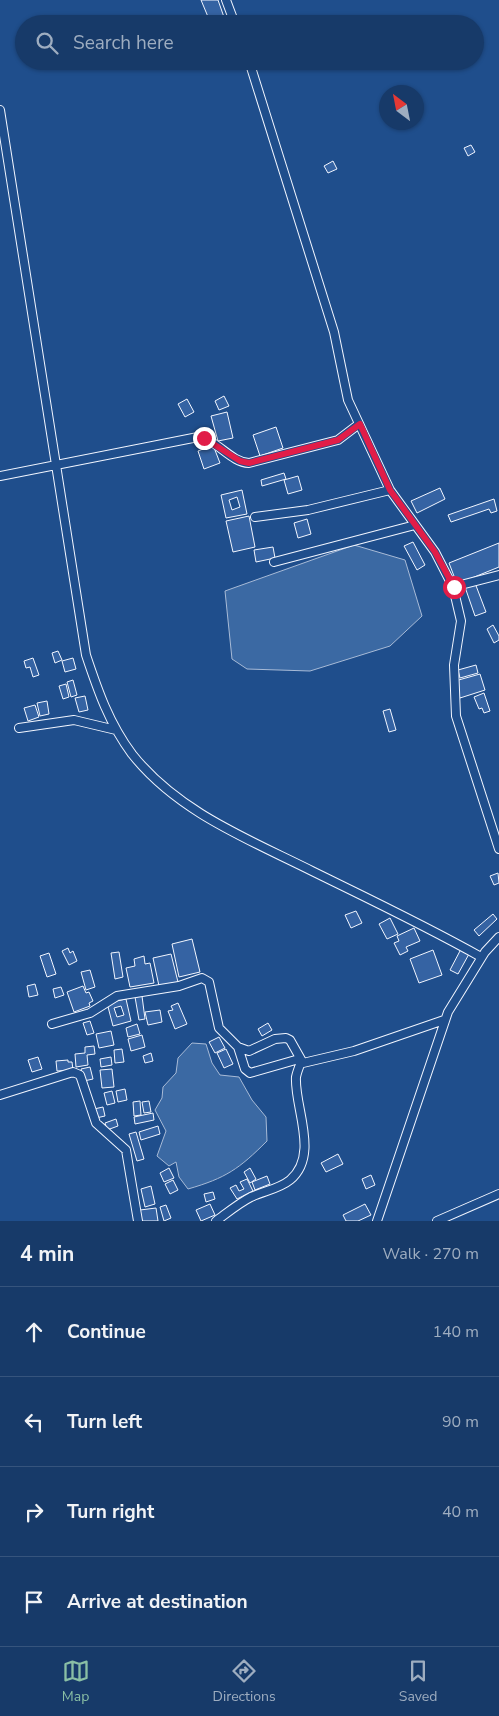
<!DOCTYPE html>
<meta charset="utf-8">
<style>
:root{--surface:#173a69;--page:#20416f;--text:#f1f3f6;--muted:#9eadc0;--line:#36547d;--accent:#8abfa5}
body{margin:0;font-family:"Nunito Sans",sans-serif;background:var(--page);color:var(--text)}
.compass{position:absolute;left:379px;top:85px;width:45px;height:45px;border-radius:50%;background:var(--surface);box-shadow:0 1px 4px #0004;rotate:328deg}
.stop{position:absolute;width:15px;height:15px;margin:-11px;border:4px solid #e11d48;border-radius:50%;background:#fff}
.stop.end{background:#e11d48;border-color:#fff;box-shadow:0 1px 5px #0008}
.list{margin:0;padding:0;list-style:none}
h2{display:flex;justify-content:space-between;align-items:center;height:65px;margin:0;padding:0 20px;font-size:21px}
h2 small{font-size:16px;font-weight:400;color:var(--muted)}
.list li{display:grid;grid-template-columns:32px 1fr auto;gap:15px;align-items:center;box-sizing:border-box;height:90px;padding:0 20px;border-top:1px solid var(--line)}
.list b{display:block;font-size:19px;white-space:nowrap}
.list em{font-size:16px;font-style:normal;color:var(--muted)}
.icon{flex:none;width:28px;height:28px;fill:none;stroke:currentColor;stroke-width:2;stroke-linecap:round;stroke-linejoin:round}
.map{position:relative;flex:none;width:499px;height:1221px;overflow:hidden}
.search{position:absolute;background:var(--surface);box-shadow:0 1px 4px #0004;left:15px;right:15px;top:15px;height:55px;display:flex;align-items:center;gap:12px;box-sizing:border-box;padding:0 18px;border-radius:28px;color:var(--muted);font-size:19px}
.sheet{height:425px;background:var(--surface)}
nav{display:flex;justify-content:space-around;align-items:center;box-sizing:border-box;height:70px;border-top:1px solid var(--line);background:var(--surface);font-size:14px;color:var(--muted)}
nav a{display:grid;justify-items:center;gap:2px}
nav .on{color:var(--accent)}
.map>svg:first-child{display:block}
</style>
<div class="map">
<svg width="499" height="1221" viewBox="0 0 499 1221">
<rect width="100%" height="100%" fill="#1f4e8c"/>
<path fill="#3b69a3" stroke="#a8bbd7" d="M354 545 405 560 422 616 390 646 310 671 247 669 232 659 225 591Z
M192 1043 206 1044 212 1063 220 1075 239 1077 252 1100 266 1117 267 1141C239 1169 226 1178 188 1189L179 1177 176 1162 169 1166 157 1156 166 1131 155 1110 162 1098 163 1087 176 1073 178 1058Z"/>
<path fill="#3563a3" stroke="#f2f6ff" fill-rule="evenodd" d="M201 0H218L225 20 211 24Z
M471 145 475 152 468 156 464 148Z
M333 161 337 169 328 173 324 166Z
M224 396 229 406 219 410 215 401Z
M187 399 194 412 185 417 178 404Z
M227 412 233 438 218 441 211 416Z
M276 427 283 448 260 456 253 435Z
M213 445 220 463 204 469 198 451Z
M284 473 286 479 262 486 261 480Z
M298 476 302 490 288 494 284 480Z
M440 488 445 499 417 513 411 501Z
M242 490 247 514 226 518 221 495ZM237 497 240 507 232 510 229 500Z
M494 499 497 511 491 513 489 509 451 522 448 515Z
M249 516 255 547 233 552 226 521Z
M307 519 311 534 298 538 294 523Z
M413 542 425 565 417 570 404 546Z
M499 543V567L457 584 449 563Z
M273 547 275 558 256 562 254 550Z
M475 583 486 612 475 616 465 587Z
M493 625 499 636V640L494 643 487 629Z
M58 651 62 660 55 663 52 653Z
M33 658 39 675 33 677 30 667 26 668 24 661Z
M73 658 76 669 65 672 62 661Z
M476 665 478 673 460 678 458 670Z
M480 674 485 690 460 698 455 681Z
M73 680 77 695 71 697 67 682Z
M66 684 69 697 63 699 59 686Z
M484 693 490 711 484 713 482 708 479 709 474 697Z
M85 696 88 710 79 712 75 698Z
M47 701 49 714 40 716 37 703Z
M35 705 39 717 28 721 24 708Z
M390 709 396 730 389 732 383 711Z
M498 873 499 883 494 885 490 876Z
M356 911 362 923 351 928 345 915Z
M493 914 497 919 479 936 474 930Z
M390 918 398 934 387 939 379 924Z
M414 928 420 941 406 947 408 951 400 955 394 943 399 941 397 936Z
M192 939 200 972 179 977 172 944Z
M68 948 70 953 73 951 77 961 69 965 62 951Z
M461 949 469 954 458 974 450 970Z
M433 950 442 975 419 983 410 959Z
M119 952 123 977 115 979 111 953Z
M49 953 56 974 47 977 40 956Z
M171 954 178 982 159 986 153 958Z
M144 956 145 964 150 963 154 983 130 987 126 968 135 966 134 959Z
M90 970 95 987 86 990 81 972Z
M35 984 38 995 29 997 27 986Z
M83 986 86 993 89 992 93 1001 89 1003 90 1006 74 1012 67 992Z
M61 987 64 995 55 998 53 989Z
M142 996 145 1019 139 1020 135 997Z
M126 999 131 1021 113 1026 107 1003ZM121 1006 124 1015 117 1017 114 1008Z
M178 1003 187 1024 175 1029 168 1011 173 1010 171 1006Z
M160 1010 162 1022 148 1025 145 1012Z
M90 1021 94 1033 87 1035 83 1023Z
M268 1023 272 1030 262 1036 258 1029Z
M137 1024 140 1034 128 1037 126 1028Z
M111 1031 114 1045 99 1048 96 1034Z
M142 1035 145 1047 131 1051 128 1039Z
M219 1037 225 1048 215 1053 209 1042Z
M94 1046 95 1054 87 1055 88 1065 76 1067 75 1054 85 1053V1047Z
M122 1049 124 1062 115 1063 114 1050Z
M226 1049 233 1064 224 1068 217 1053Z
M151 1053 153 1061 145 1063 143 1056Z
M38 1057 42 1069 32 1072 28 1060Z
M111 1057 112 1065 101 1067 100 1059Z
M68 1060V1062H72L73 1070 57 1071 56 1061Z
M90 1067 93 1079 84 1081 81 1069Z
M112 1069 114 1087 102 1088 100 1070Z
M125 1089 127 1100 118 1102 116 1091Z
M112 1091 115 1103 107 1105 104 1093Z
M140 1101 141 1115 134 1116 133 1102Z
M149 1101 151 1112 144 1113 142 1102Z
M103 1107 105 1116 96 1118 94 1109Z
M153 1113 154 1120 135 1124 134 1117Z
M116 1119 118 1126 107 1130 105 1123Z
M158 1126 160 1134 141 1140 139 1132Z
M136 1132 144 1159 137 1161 129 1134Z
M338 1154 343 1164 326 1172 321 1163Z
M169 1168 174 1178 164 1182 160 1173Z
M250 1168 256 1179 250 1183 244 1172Z
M371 1175 375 1185 366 1189 362 1179Z
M267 1176 270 1184 255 1190 252 1182Z
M247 1179 253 1191 237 1199 230 1188 236 1185 239 1191 244 1189 240 1182Z
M173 1180 178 1190 170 1194 165 1184Z
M151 1186 155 1204 145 1207 141 1189Z
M213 1192 215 1199 206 1202 204 1194Z
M210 1204 215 1215 201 1221 196 1210Z
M365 1204 371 1215 358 1221H346L343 1215Z
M166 1205 171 1218 164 1221 160 1207Z
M156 1208 158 1221H142L140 1210Z"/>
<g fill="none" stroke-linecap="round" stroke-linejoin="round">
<defs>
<path id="street" d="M226 0 235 24
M249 61 334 332 348 400 390 490 435 552 453 587 461 621 454 665 456 716 499 849
M0 110 86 655C98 691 109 723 132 754 178 812 248 839 312 871 369 899 426 926 481 957
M0 476 198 437C218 440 230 462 249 463L338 440 359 424
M255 517 308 510 390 490
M274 562 415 525
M453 587 499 575
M19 728 74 720 116 730
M52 1024 90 1013 117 996 179 986 202 978 209 982 219 1028 238 1047 249 1051 275 1039 286 1038 290 1040 303 1063 354 1051 444 1020
M238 1047 245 1069 250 1073 299 1059
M0 1095 73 1072 80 1075 96 1123 126 1150 138 1221
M216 1221C227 1213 239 1203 251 1197 264 1191 279 1189 290 1180 320 1155 294 1107 296 1077 297 1072 299 1067 301 1062
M377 1221 448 1012 485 952 499 937
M437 1221 499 1194"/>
</defs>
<use href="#street" stroke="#f2f6ff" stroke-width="10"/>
<use href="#street" stroke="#1f4e8c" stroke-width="8"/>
</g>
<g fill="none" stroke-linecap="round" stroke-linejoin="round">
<path stroke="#e11d48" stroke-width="6" d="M204 438 240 461 249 463 338 440 360 424 390 490 435 552 454 587"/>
</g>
</svg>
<svg class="compass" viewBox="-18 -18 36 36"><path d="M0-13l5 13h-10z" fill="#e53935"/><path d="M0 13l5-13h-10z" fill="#9eadc0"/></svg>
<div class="stop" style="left:454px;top:587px"></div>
<div class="stop end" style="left:204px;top:438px"></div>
<div class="search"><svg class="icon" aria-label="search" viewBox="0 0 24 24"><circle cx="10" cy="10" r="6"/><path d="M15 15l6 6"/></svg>Search here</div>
</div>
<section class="sheet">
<h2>4 min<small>Walk · 270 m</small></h2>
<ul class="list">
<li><svg class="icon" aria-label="ahead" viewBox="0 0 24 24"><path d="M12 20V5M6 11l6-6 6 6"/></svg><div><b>Continue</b></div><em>140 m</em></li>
<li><svg class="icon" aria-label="left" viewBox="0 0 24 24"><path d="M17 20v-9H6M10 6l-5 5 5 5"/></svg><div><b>Turn left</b></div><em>90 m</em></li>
<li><svg class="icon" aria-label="right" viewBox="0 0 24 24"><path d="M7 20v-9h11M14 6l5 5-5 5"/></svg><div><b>Turn right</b></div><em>40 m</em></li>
<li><svg class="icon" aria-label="arrive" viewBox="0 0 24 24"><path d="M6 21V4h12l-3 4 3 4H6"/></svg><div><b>Arrive at destination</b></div></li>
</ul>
</section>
<nav>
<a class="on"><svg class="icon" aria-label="map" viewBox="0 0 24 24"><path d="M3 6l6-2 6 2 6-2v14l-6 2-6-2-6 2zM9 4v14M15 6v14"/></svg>Map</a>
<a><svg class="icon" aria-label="directions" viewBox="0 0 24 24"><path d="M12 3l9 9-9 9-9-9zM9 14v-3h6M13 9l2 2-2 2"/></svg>Directions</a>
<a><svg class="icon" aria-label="saved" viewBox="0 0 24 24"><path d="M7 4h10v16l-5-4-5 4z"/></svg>Saved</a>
</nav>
